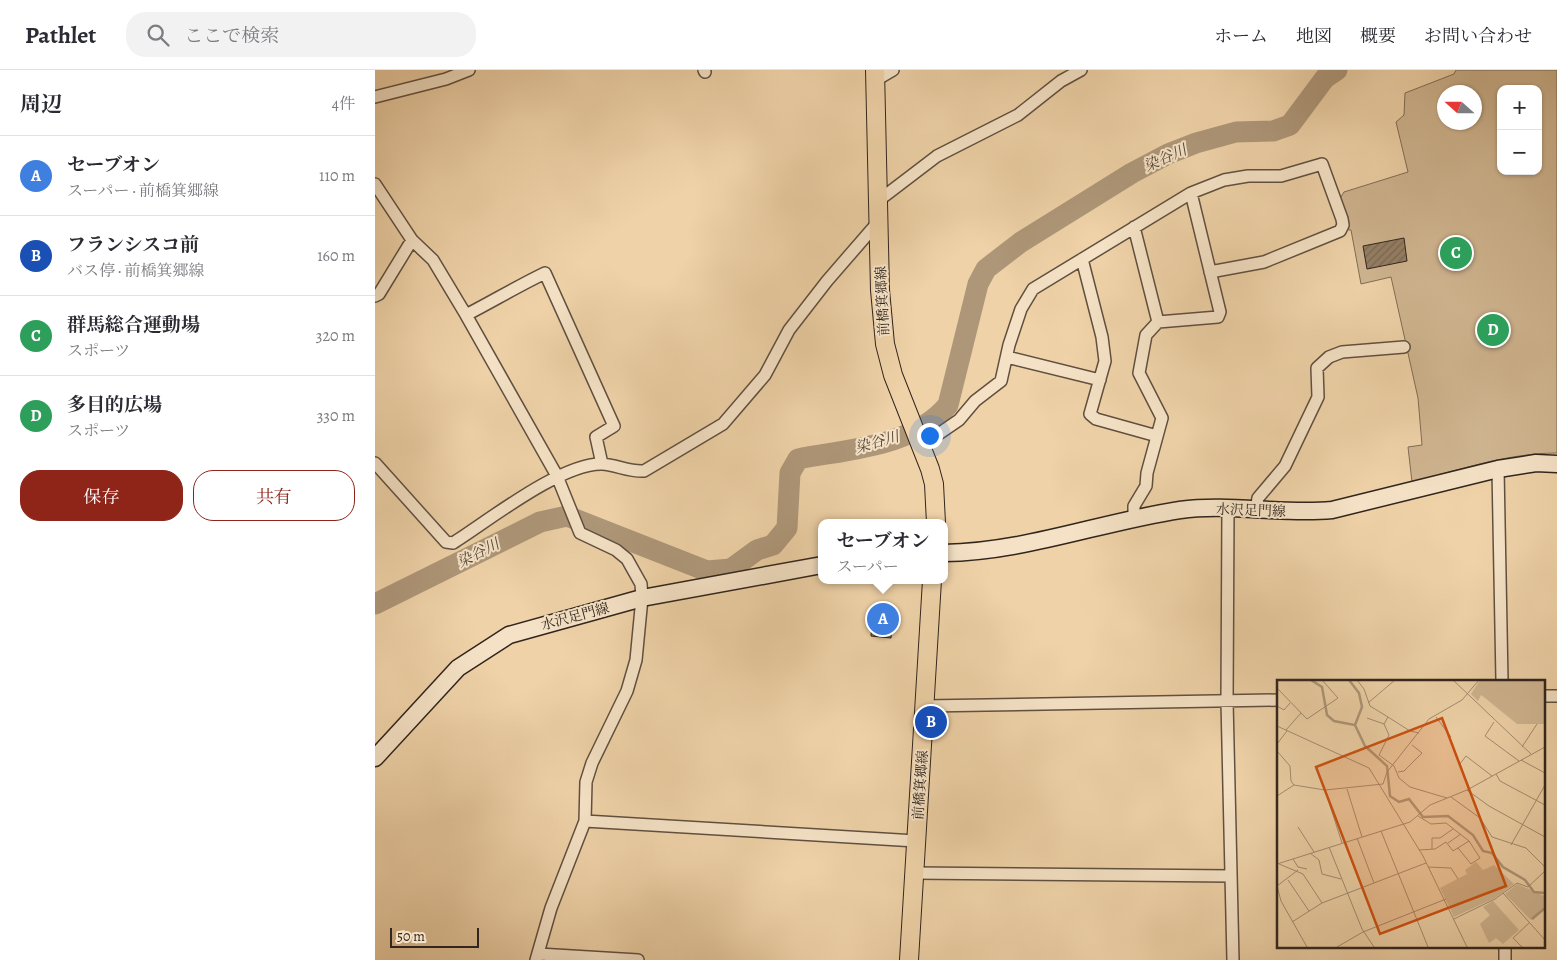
<!DOCTYPE html>
<html lang="ja">
<meta charset="utf-8">
<style>
:root{--surface:#fff;--page:#f2f2f3;--text:#2b2b33;--muted:#7c7c81;--line:#e1e1e2;--accent:#8f2418}
body{margin:0;font-family:Alegreya,"Noto Serif JP",serif;background:var(--page);color:var(--text)}
.controls{position:absolute;right:15px;top:15px;display:grid;overflow:hidden;border-radius:10px;box-shadow:0 1px 4px #0004}
.controls button{width:45px;height:45px;display:grid;place-items:center;padding:0;border:0;border-bottom:1px solid var(--line);background:var(--surface);color:var(--text);font:25px sans-serif}
.compass{position:absolute;left:1062px;top:15px;width:45px;height:45px;border-radius:50%;background:var(--surface);box-shadow:0 1px 4px #0004;rotate:291deg}
.scale{position:absolute;left:15px;bottom:12px;width:89px;box-sizing:border-box;padding-left:5px;border:2px solid #31251d;border-top:0;font-size:14px;line-height:18px;white-space:nowrap;color:#31251d;-webkit-text-stroke:4px #f5e2c6;paint-order:stroke}
.you{position:absolute;left:554px;top:365px;width:18px;height:18px;margin:-12px;border:4px solid #fff;border-radius:50%;background:#1a73e8;box-shadow:0 0 0 8px #1a73e833}
.badge{display:grid;place-items:center;width:32px;height:32px;border-radius:50%;background:var(--accent);color:#fff;font-size:16px;font-weight:700}
.pin{position:absolute;translate:-50% -50%;border:2px solid #fff;box-shadow:0 1px 5px #0006}
.popup{position:absolute;left:443px;top:449px;width:130px;height:65px;box-sizing:border-box;display:grid;place-content:center;border-radius:10px;background:var(--surface);filter:drop-shadow(0 1px 4px #0005);font-size:16px;white-space:nowrap;color:var(--muted)}
.popup b{font-size:19px;color:var(--text)}
.popup::after{content:'';position:absolute;left:50%;top:100%;margin-left:-10px;border:10px solid transparent;border-top-color:var(--surface)}
.list{margin:0;padding:0;list-style:none}
h2{display:flex;justify-content:space-between;align-items:center;height:65px;margin:0;padding:0 20px;font-size:21px}
h2 small{font-size:16px;font-weight:400;color:var(--muted)}
.list li{display:grid;grid-template-columns:32px 1fr auto;gap:15px;align-items:center;box-sizing:border-box;height:80px;padding:0 20px;border-top:1px solid var(--line)}
.list b{display:block;font-size:19px;white-space:nowrap}
.list p{margin:0;font-size:16px;white-space:nowrap;color:var(--muted)}
.list em{font-size:16px;font-style:normal;color:var(--muted)}
.actions{display:flex;gap:10px;padding:15px 20px}
.actions a{flex:1;padding:11px 0;border:1px solid var(--accent);border-radius:20px;text-align:center;font-size:18px;color:var(--accent)}
.actions .main{background:var(--accent);color:#fff}
.icon{flex:none;width:28px;height:28px;fill:none;stroke:currentColor;stroke-width:2;stroke-linecap:round;stroke-linejoin:round}
.map{position:relative;flex:none;width:1182px;height:890px;overflow:hidden}
header{display:flex;align-items:center;gap:30px;box-sizing:border-box;height:70px;padding:0 25px;background:var(--surface);border-bottom:1px solid var(--line)}
header strong{font-size:24px}
nav{display:flex;gap:28px;margin-inline-start:auto;font-size:18px}
.search{width:350px;height:45px;background:var(--page);display:flex;align-items:center;gap:12px;box-sizing:border-box;padding:0 18px;border-radius:20px;color:var(--muted);font-size:19px}
main{display:flex}
aside{flex:1;background:var(--surface)}
.map>svg:first-child{display:block}
</style>
<header>
<strong>Pathlet</strong>
<div class="search"><svg class="icon" aria-label="search" viewBox="0 0 24 24"><circle cx="10" cy="10" r="6"/><path d="M15 15l6 6"/></svg>ここで検索</div>
<nav><a>ホーム</a><a>地図</a><a>概要</a><a>お問い合わせ</a></nav>
</header>
<main>
<aside>
<h2>周辺<small>4件</small></h2>
<ul class="list">
<li><span class="badge" style="background:#3f7fe0">A</span><div><b>セーブオン</b><p>スーパー · 前橋箕郷線</p></div><em>110 m</em></li>
<li><span class="badge" style="background:#1a4fb4">B</span><div><b>フランシスコ前</b><p>バス停 · 前橋箕郷線</p></div><em>160 m</em></li>
<li><span class="badge" style="background:#2e9e5b">C</span><div><b>群馬総合運動場</b><p>スポーツ</p></div><em>320 m</em></li>
<li><span class="badge" style="background:#2e9e5b">D</span><div><b>多目的広場</b><p>スポーツ</p></div><em>330 m</em></li>
</ul>
<div class="actions"><a class="main">保存</a><a>共有</a></div>
</aside>
<div class="map">
<svg width="1182" height="890" viewBox="0 0 1182 890">
<defs>
<pattern id="building-hatch" width="6" height="6" patternUnits="userSpaceOnUse" patternTransform="scale(1.25)"><rect width="6" height="6" fill="#947f65"/><path d="M-1 1l2-2M0 6l6-6M5 7l2-2" fill="none" stroke="#796853"/></pattern>
</defs>
<rect width="100%" height="100%" fill="#efd2a8"/>
<filter id="stains"><feTurbulence type="fractalNoise" baseFrequency=".004" numOctaves="4"/><feColorMatrix values="0 0 0 0 .2 0 0 0 0 .09 0 0 0 0 .02 0 0 0 .5 -.17"/></filter>
<radialGradient id="worn" r=".72"><stop offset=".6" stop-color="#630" stop-opacity="0"/><stop offset="1" stop-color="#630" stop-opacity=".3"/></radialGradient>
<path fill="#cfb590" stroke="#806d56" fill-rule="evenodd" d="M1081 0H1182V383C1133 383 1084 400 1037 412L1033 377 1047 375 1043 328 1016 207 986 214 976 160H974L964 130 969 122 1033 102 1021 52 1029 45 1030 23 1079 4ZM1126 19H1163V101H1126ZM1070 22H1100V52H1070Z"/>
<g fill="none" stroke-linecap="round" stroke-linejoin="round">
<path stroke="#ae9779" stroke-width="21" d="M0 534 165 452 192 446 332 501 356 499 382 480 398 475 412 458 415 403 423 389C474 379 538 377 573 335L603 214 611 199 646 172 757 103 793 84 821 73 861 62 898 61 915 55 950 8 962 0"/>
</g>
<path fill="url(#building-hatch)" stroke="#31251d" d="M1029 168 1032 191 992 199 988 176Z
M498 540 518 542 516 568 496 566Z"/>
<g fill="none" stroke-linecap="round" stroke-linejoin="round">
<defs>
<path id="street" d="M329 0 330 2
M501 10 518 0
M0 27 71 9 94 0
M0 114 37 170 58 190 91 245 182 406 205 463 241 480 252 489 266 514 267 528 261 590 252 621 217 693 211 712 210 751 176 838 161 890
M503 131 562 86 643 45 686 11 706 0
M759 157 783 252
M707 189 727 267 730 291 715 344 721 349 782 366
M0 226 4 224 37 170
M91 245C118 231 143 216 170 203L239 356 221 367 227 394
M632 287 725 310
M546 376 584 350 600 331 626 311 634 275 646 239 658 219 816 123 849 110 873 106H906L947 94 967 149 968 155 965 161 889 192 835 202
M0 393 71 472 78 473C113 451 186 393 227 394 242 395 254 402 269 401L348 354 390 305 414 260 452 211 504 151
M1123 399 1127 611
M853 439 852 631 858 890
M881 440 883 428 910 396 943 327 942 298 954 287 967 282 1029 277
M759 450V436L771 416 772 403 787 348 764 303 771 265 783 252 843 247 845 242 816 123
M1168 626H1182
M550 636 903 630
M210 751 541 771
M539 803 856 806
M1130 876V890
M164 884 263 890"/>
<path id="secondary" d="M569 483C649 482 726 452 805 440 855 433 906 445 957 440L1123 399 1161 393 1182 394
M0 688 83 598 134 565 267 528 447 495"/>
<path id="primary" d="M500 0 505 220 510 274 518 305 555 399 559 414 561 453
M534 890 557 510"/>
</defs>
<use href="#street" stroke="#605040" stroke-width="14"/>
<use href="#secondary" stroke="#31251d" stroke-width="19"/>
<use href="#primary" stroke="#31251d" stroke-width="20"/>
<use href="#street" stroke="#f5e2c6" stroke-width="11"/>
<use href="#secondary" stroke="#f5e2c6" stroke-width="16"/>
<use href="#primary" stroke="#efd2a8" stroke-width="18"/>
</g>
<g text-anchor="middle" stroke-width="4" stroke-linejoin="round" paint-order="stroke">
<g font-size="14" fill="#31251d" stroke="#f5e2c6">
<text transform="translate(507 231) rotate(-93)" y="5">前橋箕郷線</text>
<text transform="translate(876 440) rotate(2)" y="5">水沢足門線</text>
<text transform="translate(200 546) rotate(-15)" y="5">水沢足門線</text>
<text transform="translate(545 715) rotate(-86)" y="5">前橋箕郷線</text>
</g>
<g font-size="15" font-style="italic" fill="#564739" stroke="#f5e2c6">
<text transform="translate(790 88) rotate(-24)" y="5">染谷川</text>
<text transform="translate(502 372) rotate(-16)" y="5">染谷川</text>
<text transform="translate(103 483) rotate(-27)" y="5">染谷川</text>
</g>
</g>
<g transform="translate(902 610)">
<rect width="268" height="268" fill="#efd2a8"/>
<path d="M203 0H267V44H240L208 18 204 15 201 21 194 14ZM199 182 206 190 217 185 237 204 218 218 177 237 163 208 190 194 188 190ZM240 204 267 216V227L254 240 228 214ZM216 221 242 250 226 264 219 258 212 263 203 244 213 235 206 227Z" fill="#cfb590"/>
<path fill="none" stroke="#ae9779" stroke-width="2.5" d="M34 0 45 7 50 35 57 41 78 45 88 66 110 86 113 116 122 122 132 119 146 137 171 136 196 155 206 171 215 173 226 187 248 200 257 212 268 213M72 0 82 13 85 27 78 45M255 239 268 228"/>
<path fill="none" stroke="#a38d70" stroke-width="1" d="M80 0 87 9 93 26 111 37 107 44 112 55 102 75 117 86 122 98 133 107 170 118M176 0 254 74M0 8 30 39 61 18 45 0M91 23 118 0M0 26 7 30 13 23M111 37 133 51 142 53M159 37 174 57M90 38 107 44M217 42 208 56 242 81M0 46 92 88 146 176 190 267M9 50 24 33M0 64 10 51M245 67 260 44M0 71 13 86 14 101 17 105M244 80 268 93M182 85 189 76 215 96M121 92 127 91 145 73 135 65M219 94 223 101 268 125M70 109 85 157M48 110 65 163M190 110 212 126 268 157M0 116 17 105 48 110 106 104 110 92 152 39 185 20 202 0M174 117 203 138 215 157 249 168 268 187M141 136 154 144 169 143 192 161 203 178 194 184 181 168M21 147 37 172M104 151 151 267M80 158 97 203M171 163 184 154M234 165 268 105M52 167 85 249 97 267M155 169V158H163L176 149M142 170 158 169 169 162 176 171 192 161M33 173 42 180 45 194 64 199M16 179 21 187 30 189M0 184 133 142 153 125 190 110 268 67M2 184 26 194 45 223M151 187 174 188 181 199M11 200 32 231M0 206 4 221 30 267M0 206 21 190M226 213 268 260M177 239 218 219 240 203 251 207 268 191M15 242 45 223 149 183M60 267 86 252 169 219M245 267 236 258 252 243"/>
<path fill="#cd510f" fill-opacity="0.15" stroke="#cd510f" stroke-width="2.5" d="M165 38 229 206 103 254 39 87Z"/>
<rect width="268" height="268" fill="none" stroke="#31251d" stroke-width="2.5"/>
</g>
<rect width="100%" height="100%" filter="url(#stains)"/>
<rect width="100%" height="100%" fill="url(#worn)"/>
</svg>
<div class="controls">
<button>+</button>
<button>−</button>
</div>
<svg class="compass" viewBox="-18 -18 36 36"><path d="M0-13l5 13h-10z" fill="#e53935"/><path d="M0 13l5-13h-10z" fill="#7c7c81"/></svg>
<div class="scale">50 m</div>
<div class="you"></div>
<div class="pin badge" style="left:508px;top:549px;background:#3f7fe0">A</div>
<div class="popup"><b>セーブオン</b>スーパー</div>
<div class="pin badge" style="left:556px;top:652px;background:#1a4fb4">B</div>
<div class="pin badge" style="left:1081px;top:183px;background:#2e9e5b">C</div>
<div class="pin badge" style="left:1118px;top:260px;background:#2e9e5b">D</div>
</div>
</main>
